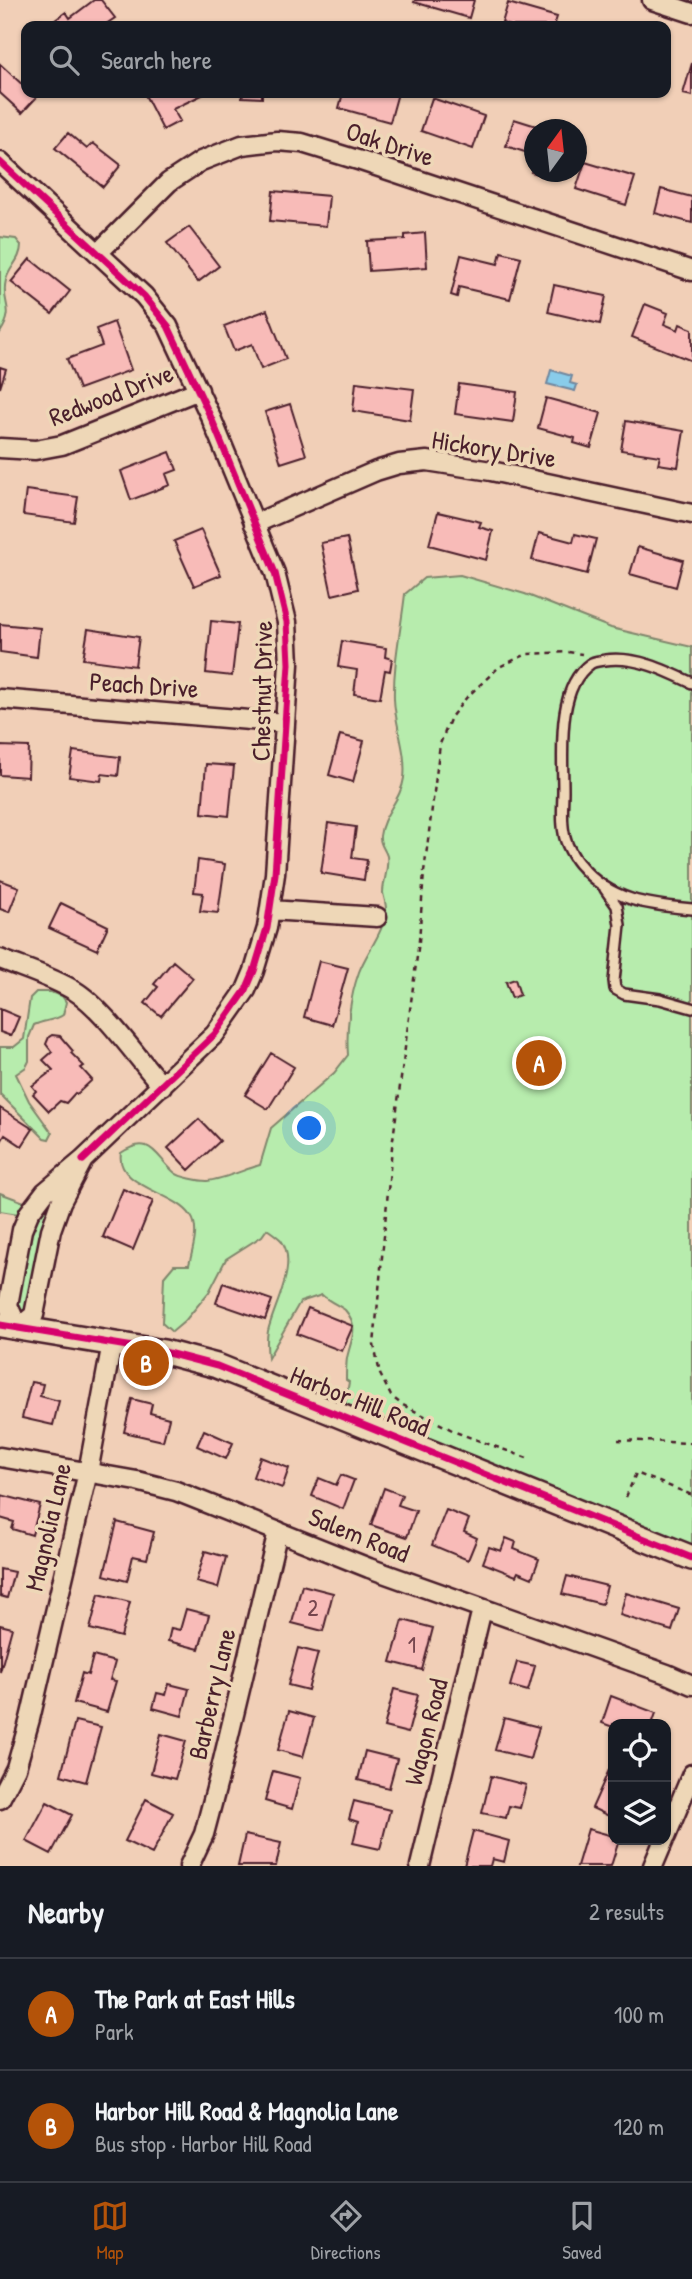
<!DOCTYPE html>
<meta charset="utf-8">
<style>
:root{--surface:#171b24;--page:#242831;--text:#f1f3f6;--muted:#9ea1a6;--line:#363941;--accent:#b45309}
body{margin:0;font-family:"Patrick Hand",sans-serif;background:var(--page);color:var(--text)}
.controls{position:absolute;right:21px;bottom:21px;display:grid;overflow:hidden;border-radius:14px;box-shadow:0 2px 5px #0004}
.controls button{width:63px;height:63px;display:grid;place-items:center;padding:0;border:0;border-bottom:2px solid var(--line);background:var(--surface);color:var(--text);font:35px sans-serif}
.compass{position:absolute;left:524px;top:119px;width:63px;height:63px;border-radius:50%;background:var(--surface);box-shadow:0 2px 5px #0004;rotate:15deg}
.you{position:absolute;left:310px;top:1129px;width:24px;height:24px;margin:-18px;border:5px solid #fff;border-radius:50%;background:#1a73e8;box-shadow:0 0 0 10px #1a73e833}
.badge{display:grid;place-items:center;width:46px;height:46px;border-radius:50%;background:var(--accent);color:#fff;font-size:23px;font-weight:700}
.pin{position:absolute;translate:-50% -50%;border:4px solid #fff;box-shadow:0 2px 7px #0006}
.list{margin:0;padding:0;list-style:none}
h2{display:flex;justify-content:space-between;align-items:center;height:91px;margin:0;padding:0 28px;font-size:30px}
h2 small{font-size:23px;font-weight:400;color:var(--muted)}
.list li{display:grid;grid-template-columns:46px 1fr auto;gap:21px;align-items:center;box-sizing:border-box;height:112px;padding:0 28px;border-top:2px solid var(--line)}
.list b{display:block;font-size:26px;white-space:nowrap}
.list p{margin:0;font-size:23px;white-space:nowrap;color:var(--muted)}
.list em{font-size:23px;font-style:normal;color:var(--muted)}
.icon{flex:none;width:38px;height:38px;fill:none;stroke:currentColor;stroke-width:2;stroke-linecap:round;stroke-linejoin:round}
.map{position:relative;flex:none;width:692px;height:1866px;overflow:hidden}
.search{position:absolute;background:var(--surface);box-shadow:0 2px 5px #0004;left:21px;right:21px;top:21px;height:77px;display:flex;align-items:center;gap:18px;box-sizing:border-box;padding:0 24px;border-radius:14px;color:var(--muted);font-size:26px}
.sheet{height:315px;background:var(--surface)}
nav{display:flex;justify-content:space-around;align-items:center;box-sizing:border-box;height:98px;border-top:2px solid var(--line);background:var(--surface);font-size:19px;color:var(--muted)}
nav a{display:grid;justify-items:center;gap:4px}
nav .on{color:var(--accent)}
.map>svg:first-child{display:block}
</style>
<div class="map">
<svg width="692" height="1866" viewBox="0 0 692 1866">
<rect width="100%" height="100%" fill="#f1cfb7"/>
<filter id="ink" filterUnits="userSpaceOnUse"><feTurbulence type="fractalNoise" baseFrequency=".0143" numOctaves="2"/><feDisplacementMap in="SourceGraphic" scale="14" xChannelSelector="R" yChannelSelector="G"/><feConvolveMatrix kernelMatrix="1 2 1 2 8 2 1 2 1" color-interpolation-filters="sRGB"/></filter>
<g filter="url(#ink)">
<path fill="#b7ecad" stroke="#80866c" stroke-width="2" d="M0 237 16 239 21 245C21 260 9 267 6 280 0 304 17 307 0 333Z
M460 575 525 594 611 628 692 647V1559L343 1416 349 1382 346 1380C346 1373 346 1365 347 1358 351 1339 360 1327 345 1310 340 1306 328 1301 322 1295L300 1302 268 1358C267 1349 266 1340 268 1331 274 1305 299 1264 281 1240 277 1236 271 1232 267 1229L262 1236 226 1259 209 1292 185 1321 172 1332 162 1323 164 1277 174 1265H189C192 1251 200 1229 191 1216 176 1192 115 1187 121 1153 152 1132 156 1158 175 1173 180 1177 199 1181 207 1181 224 1179 243 1170 260 1165L271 1128 334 1073 348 1055C346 1028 350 997 359 972 367 951 385 931 386 909 386 903 384 898 383 893 383 881 389 869 387 856 385 849 379 844 380 836 382 815 401 800 404 778 407 751 395 726 394 699 393 664 401 629 405 594L424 578Z
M36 992H50L62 996 66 1002 63 1015C54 1021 44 1020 34 1025L29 1037V1061L26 1067 16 1074 29 1101 52 1133 49 1139 44 1138 0 1094V1047H14L24 1039 30 998Z
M71 1181 34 1315 18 1328 8 1305 29 1213Z
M0 1193 24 1202 23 1210 18 1214 0 1211Z"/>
<path fill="#89ccea" stroke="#70879e" stroke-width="2" d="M551 370 572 376 570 383 577 385 575 391 547 384Z"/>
<path fill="#f8bbb8" stroke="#4a1f2b" stroke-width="2" d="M94 0H101L115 18 103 26H54L51 23 66 12 70 18Z
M415 0H474L469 18 414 2Z
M508 3 557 17 554 26H511L502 23Z
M692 63V96L683 94Z
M0 64 26 88V93H31L37 97 22 113 0 93Z
M144 93H204V94L173 109 180 121 163 130Z
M242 93H262V98L242 97Z
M343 93H398L390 122 339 108Z
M432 98 484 116 473 149 421 131Z
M514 119 549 130H534V155L506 146Z
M68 133 87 149 93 143 121 165 103 187 55 148Z
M534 159V172H551L549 177 531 172Z
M585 162 635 177 626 205 576 189Z
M661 189 692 197V223L655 213Z
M273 191 329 196 326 226 270 221Z
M189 227 219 266 198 282 167 243Z
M425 233 427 267 369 271 367 241 405 239V235Z
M501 252 521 257 510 299 459 287 457 297 451 295 461 255 498 264Z
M30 259 70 291 52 314 11 282Z
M554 285 606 296 600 324 548 312Z
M645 304 668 313 664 324 678 330 680 324 692 329V361L632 337Z
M267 310 286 359 261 369 252 344 234 351 224 326Z
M114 322 131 370 79 389 67 359 102 346 96 329Z
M0 367 6 369 0 388Z
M356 382 414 389 410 420 353 411Z
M459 384 517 392 513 422 455 414Z
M546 398 601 413 591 448 574 443 575 438 538 428Z
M290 404 306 455 281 463 265 412Z
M626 421 684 431 678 467 658 464 660 456 621 450Z
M170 452 177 470 166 474 170 485 131 500 121 471Z
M26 490 78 497 74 522 23 515Z
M438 512 481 522 479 527 493 531 486 560 429 545Z
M201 530 221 575 194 586 174 541Z
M539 533 573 542 575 534 596 539 587 574 532 560Z
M347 538 358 589 332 595 321 543Z
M638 547 683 560 676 587 630 574Z
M211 621 238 624 232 676 206 673Z
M0 624 40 628 37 657 0 652Z
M88 629 139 637 135 666 83 659Z
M342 641 386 648 385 657 392 659 390 671 385 670 380 698 354 694 357 670 338 667Z
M340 735 364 741 353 782 329 775Z
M0 746 29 747 28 777 0 775Z
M73 751 120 757 118 776 102 774 101 781 69 777Z
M206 764 234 766 229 816 202 813Z
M328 823 356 827 352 858 367 860 364 880 321 873Z
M198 860 225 864 218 913 200 911 203 893 194 892Z
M0 880 19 887 9 912 0 909Z
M61 903 108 926 97 950 49 928Z
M173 961 193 978 161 1016 145 1003 158 987 154 984Z
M319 961 348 968 332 1025 304 1017Z
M515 979 520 995 512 998 506 982Z
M0 1009 19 1017 11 1036 0 1032Z
M52 1035 60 1036 73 1051 71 1053 84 1066 81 1068 92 1080 77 1094 75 1093 66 1103 60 1101 49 1111 33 1094 36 1091 32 1086 53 1070 43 1060 52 1052 46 1044 49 1037Z
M271 1053 294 1067 268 1109 245 1095Z
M0 1108 33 1129 22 1146 5 1135 0 1143Z
M199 1119 220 1141 189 1170 168 1148Z
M123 1189 153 1201 133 1250 103 1237Z
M223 1283 272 1300 265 1320 216 1303Z
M308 1308 353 1326 342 1351 297 1334Z
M31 1382 43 1384 40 1396 59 1401 53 1425 22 1418Z
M132 1399 152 1404 150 1413 169 1418 163 1441 124 1432Z
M204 1430 233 1443 226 1459 197 1446Z
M260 1457 289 1468 282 1488 253 1477Z
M341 1475 354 1480 343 1509 312 1496 319 1478 336 1485Z
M384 1488 402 1495 398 1505 416 1511 407 1537 371 1525Z
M1 1495 40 1505 32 1535 12 1529 14 1522 0 1518Z
M446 1510 469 1519 464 1532 477 1538 468 1560 432 1545Z
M117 1522 154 1532 147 1559 133 1556 127 1581 104 1575Z
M506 1538 516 1542 514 1549 539 1559 532 1578 518 1572 516 1576 483 1563 489 1547 501 1551Z
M205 1551 226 1557 218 1588 196 1582Z
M0 1569 14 1572 7 1598 0 1596Z
M567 1576 607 1586 602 1604 562 1594Z
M302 1585 333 1593 323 1631 292 1623Z
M626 1593 679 1609 672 1631 620 1615Z
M99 1594 130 1602 121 1637 90 1629Z
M186 1609 209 1615 199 1649 168 1641 171 1628 180 1630Z
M403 1620 433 1628 422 1670 391 1662Z
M0 1625 12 1628 0 1672Z
M298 1648 318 1653 308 1690 288 1685Z
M93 1656 115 1662 110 1680 116 1681 107 1712 74 1703 82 1673 88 1675Z
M517 1662 535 1666 528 1691 510 1686Z
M169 1684 189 1689 182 1716 153 1708 157 1693 166 1695Z
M394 1689 418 1695 408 1733 384 1727Z
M611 1696 656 1713 652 1724H613V1727L602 1723Z
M289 1711 314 1718 303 1757 278 1750Z
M504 1718 539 1727 530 1759 495 1750Z
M75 1721 101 1727 86 1782 61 1775Z
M161 1734 186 1741 175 1779 151 1773Z
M365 1751 397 1759 389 1788 358 1780Z
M613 1761V1818L592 1808Z
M273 1771 300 1778 292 1809 265 1801Z
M491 1776 526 1785 520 1808 509 1806 506 1818 482 1813Z
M146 1799 173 1813 152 1854 125 1841Z
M354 1801 390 1810 380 1849 353 1843 358 1822 349 1819Z
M47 1802 72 1815 51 1854 26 1841Z
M588 1829 613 1836V1840H619L611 1866H577Z
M473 1831 509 1841 504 1862 492 1859 490 1866H464Z
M245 1835 281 1843 276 1866H238Z"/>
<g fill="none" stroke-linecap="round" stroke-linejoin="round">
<defs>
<path id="service" d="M692 683C665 670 636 656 605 660 600 661 594 661 590 664 556 688 563 754 563 790 563 804 561 820 564 833 565 843 574 859 581 866 610 901 649 905 692 909
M605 889 617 906 620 925 614 981 615 989 624 994 660 999 692 1008"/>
<path id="minor" d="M652 0 692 13
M0 162 144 296 168 326 212 420 275 573 287 622 289 664 275 874 267 928 254 971 246 990 215 1034 83 1160
M98 253 169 182 201 161 242 145 277 141 302 143 361 161 692 271
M0 448 35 450 62 445 199 390
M254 524 376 471 399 464 427 461 491 471 692 514
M0 699 285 723
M270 910 377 917
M0 959C25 969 52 977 75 991 103 1008 139 1060 162 1086
M83 1160 61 1202 51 1230 34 1315 18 1328 8 1305 22 1230 29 1213 45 1192Z
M0 1457 137 1481 176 1491 369 1568 667 1674 692 1685
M0 1799 16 1768 30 1719 88 1472 112 1343
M666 1836 692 1774
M189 1866 204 1834 218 1781 278 1531
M420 1866 482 1609
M653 1866 664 1840"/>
<path id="tertiary" d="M0 1325 164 1352 217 1366 692 1558"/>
</defs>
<use href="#service" stroke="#4a1f2b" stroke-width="14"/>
<use href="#minor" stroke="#4a1f2b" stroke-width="23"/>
<use href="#tertiary" stroke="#4a1f2b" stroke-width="28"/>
<path stroke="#4a1f2b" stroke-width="2.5" stroke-dasharray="5 5" stroke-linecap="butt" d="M618 1440 692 1443
M527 1458 458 1433 401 1404 391 1396 380 1374 374 1345 392 1147 419 941 424 872 440 744 451 717 467 697 499 667 527 654 568 652 582 654
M626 1497 636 1473 692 1495"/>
<use href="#service" stroke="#eed7b7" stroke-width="9"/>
<use href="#minor" stroke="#eed7b7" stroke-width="18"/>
<use href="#tertiary" stroke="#eed7b7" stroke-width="23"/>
<defs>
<path id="cycleway" d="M0 162 144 296 168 326 212 420 275 573 287 622 289 664 275 874 267 928 254 971 246 990 215 1034 83 1160
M0 1325 164 1352 217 1366 692 1558"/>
</defs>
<use href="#cycleway" stroke="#eed7b7" stroke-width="11"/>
<use href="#cycleway" stroke="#d6006c" stroke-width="7"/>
</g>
</g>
<g text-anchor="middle" stroke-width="7" stroke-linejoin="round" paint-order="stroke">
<g font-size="23" fill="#76464e">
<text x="313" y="1616">2</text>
<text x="412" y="1653">1</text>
</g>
<g font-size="26" fill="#4a1f2b" stroke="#eed7b7">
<text transform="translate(390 144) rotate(18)" y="9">Oak Drive</text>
<text transform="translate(111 395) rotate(-21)" y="9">Redwood Drive</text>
<text transform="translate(494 449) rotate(9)" y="9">Hickory Drive</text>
<text transform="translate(144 685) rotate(4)" y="9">Peach Drive</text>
<text transform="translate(262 691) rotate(-89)" y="9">Chestnut Drive</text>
<text transform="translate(360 1401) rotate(22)" y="9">Harbor Hill Road</text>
<text transform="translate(48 1527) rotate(-77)" y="9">Magnolia Lane</text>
<text transform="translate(359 1535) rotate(22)" y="9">Salem Road</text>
<text transform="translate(212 1694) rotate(-77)" y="9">Barberry Lane</text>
<text transform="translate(426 1732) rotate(-76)" y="9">Wagon Road</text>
</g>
</g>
</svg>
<div class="controls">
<button><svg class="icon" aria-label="locate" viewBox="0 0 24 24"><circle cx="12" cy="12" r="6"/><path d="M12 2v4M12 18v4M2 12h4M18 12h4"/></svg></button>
<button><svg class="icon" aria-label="layers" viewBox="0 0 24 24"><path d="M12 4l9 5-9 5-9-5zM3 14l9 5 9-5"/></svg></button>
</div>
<svg class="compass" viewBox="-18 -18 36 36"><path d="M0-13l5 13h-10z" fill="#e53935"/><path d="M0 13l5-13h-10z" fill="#9ea1a6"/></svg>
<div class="you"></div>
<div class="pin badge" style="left:539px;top:1063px">A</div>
<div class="pin badge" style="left:146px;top:1363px">B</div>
<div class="search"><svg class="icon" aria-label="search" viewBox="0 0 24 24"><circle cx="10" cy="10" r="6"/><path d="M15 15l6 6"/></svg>Search here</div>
</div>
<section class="sheet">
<h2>Nearby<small>2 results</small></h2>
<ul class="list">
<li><span class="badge">A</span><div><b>The Park at East Hills</b><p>Park</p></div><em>100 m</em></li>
<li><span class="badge">B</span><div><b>Harbor Hill Road &amp; Magnolia Lane</b><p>Bus stop · Harbor Hill Road</p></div><em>120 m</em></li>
</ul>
</section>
<nav>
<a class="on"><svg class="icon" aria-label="map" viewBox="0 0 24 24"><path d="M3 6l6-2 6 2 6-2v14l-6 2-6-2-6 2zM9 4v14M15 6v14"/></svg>Map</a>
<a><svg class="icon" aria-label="directions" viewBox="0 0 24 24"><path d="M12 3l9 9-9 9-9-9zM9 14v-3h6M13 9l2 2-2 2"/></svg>Directions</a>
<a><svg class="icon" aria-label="saved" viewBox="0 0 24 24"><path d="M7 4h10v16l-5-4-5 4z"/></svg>Saved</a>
</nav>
